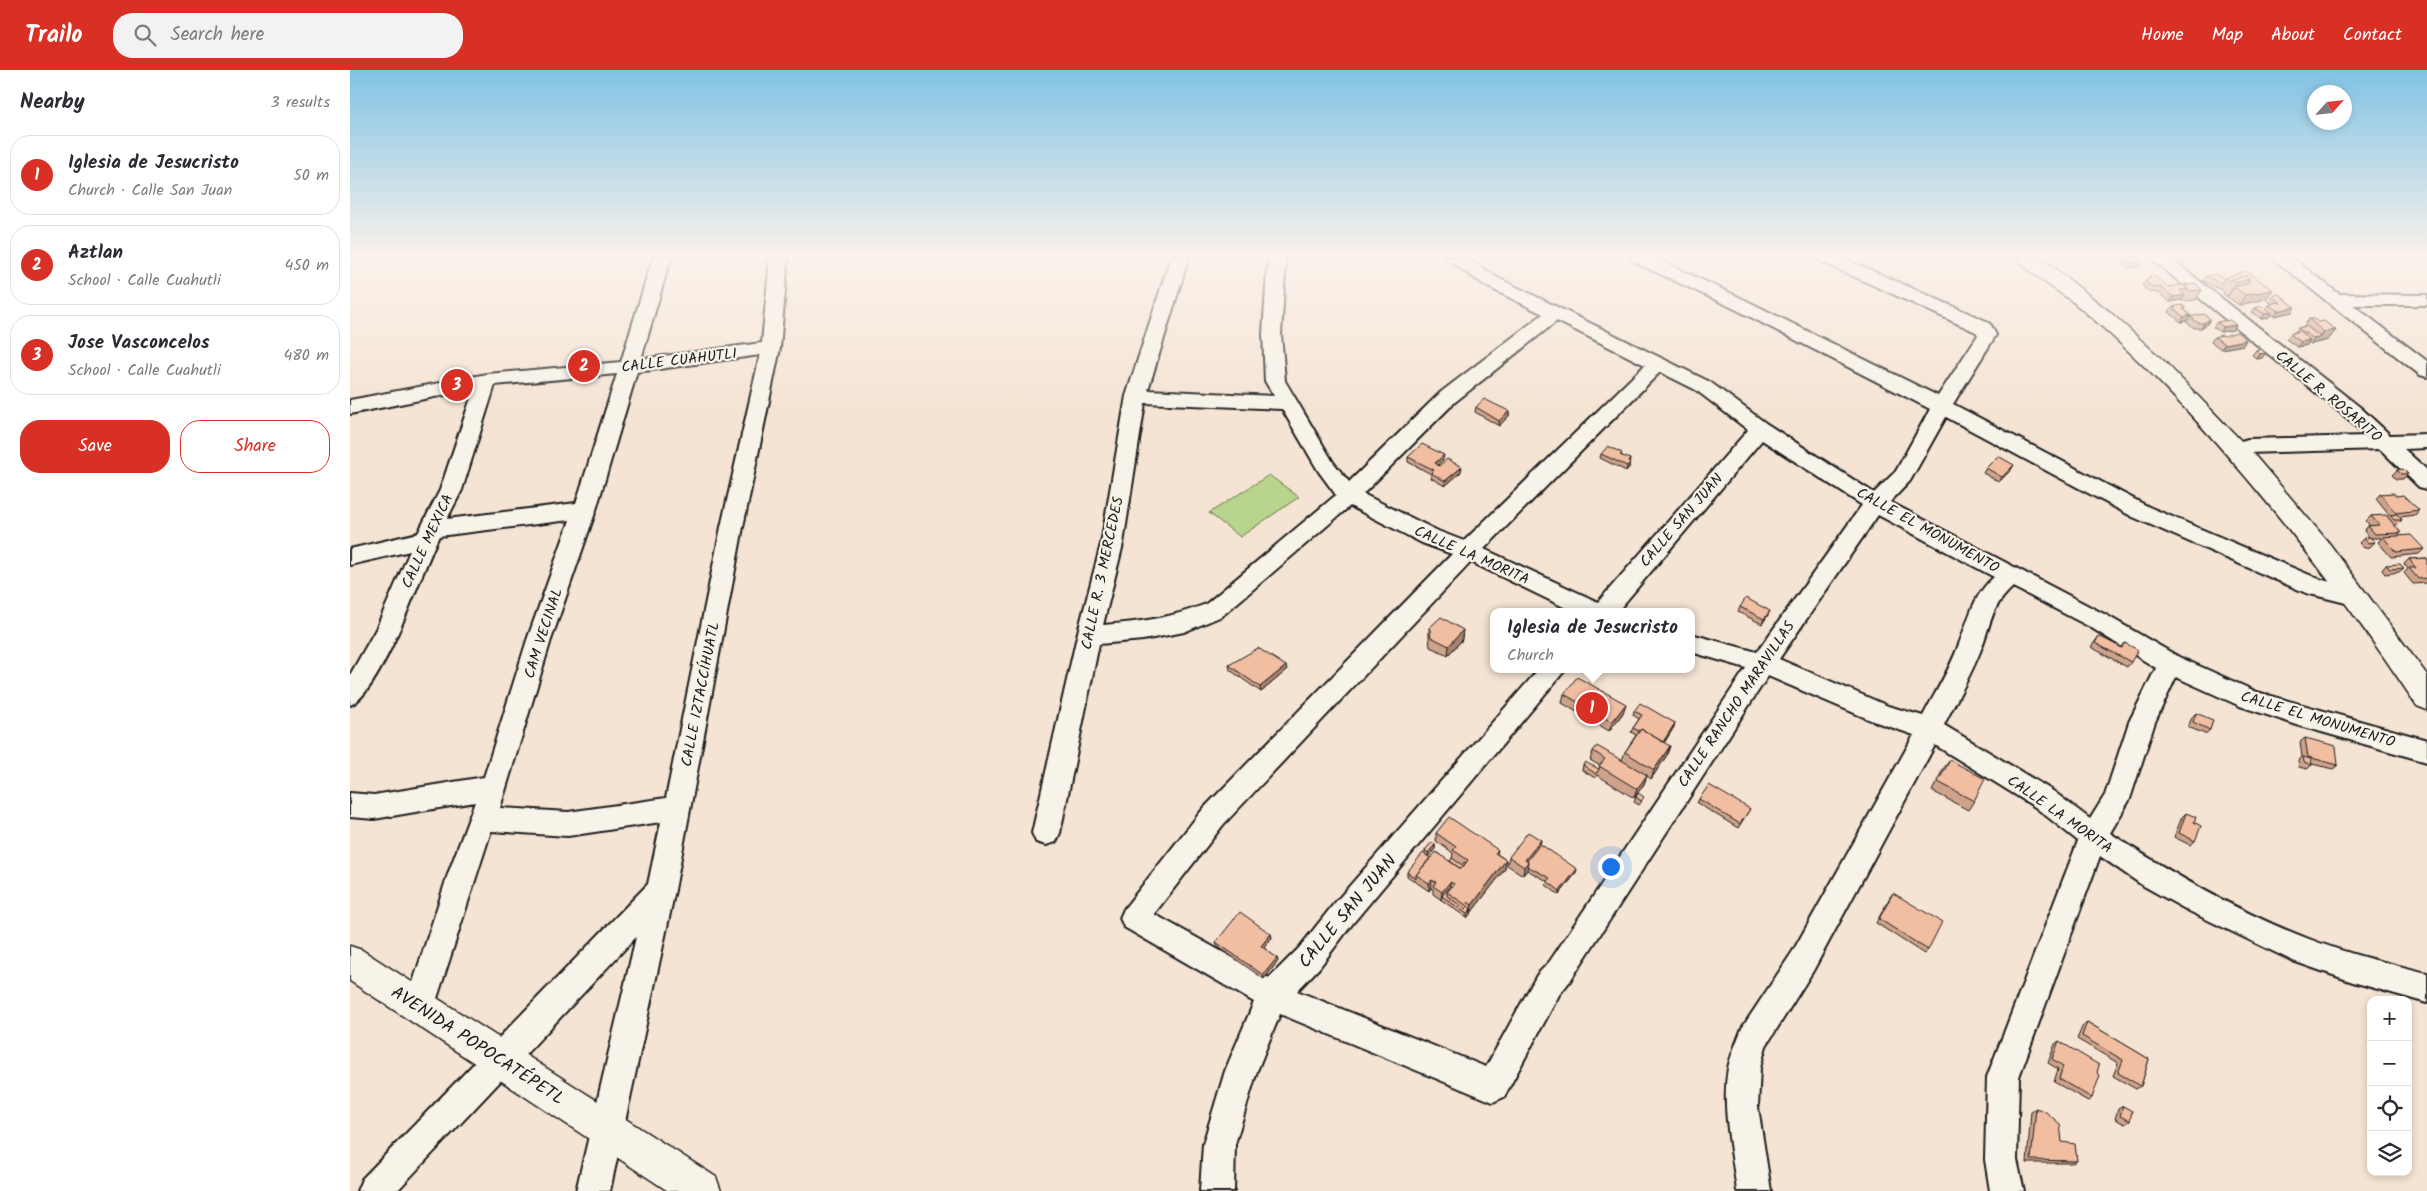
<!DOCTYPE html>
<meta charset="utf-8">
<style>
:root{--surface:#fff;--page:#f2f2f3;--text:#2b2b33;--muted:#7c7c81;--line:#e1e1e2;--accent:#d93025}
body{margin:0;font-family:Kalam,sans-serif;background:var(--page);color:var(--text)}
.controls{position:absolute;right:15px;bottom:15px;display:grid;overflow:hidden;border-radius:10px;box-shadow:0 2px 8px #0003}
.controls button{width:45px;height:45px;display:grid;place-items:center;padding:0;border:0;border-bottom:1px solid var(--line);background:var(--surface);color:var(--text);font:25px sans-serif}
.compass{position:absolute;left:1957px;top:15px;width:45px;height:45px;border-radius:50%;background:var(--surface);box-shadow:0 2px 8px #0003;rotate:63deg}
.you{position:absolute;left:1260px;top:796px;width:18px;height:18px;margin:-12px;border:4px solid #fff;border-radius:50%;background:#1a73e8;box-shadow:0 0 0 8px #1a73e833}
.badge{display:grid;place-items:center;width:32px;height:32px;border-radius:50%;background:var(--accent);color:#fff;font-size:16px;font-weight:700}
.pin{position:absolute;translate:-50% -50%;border:2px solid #fff;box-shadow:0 1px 5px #0006}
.popup{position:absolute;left:1140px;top:538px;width:205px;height:65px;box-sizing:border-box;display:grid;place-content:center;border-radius:10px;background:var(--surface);filter:drop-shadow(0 1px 4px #0005);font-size:16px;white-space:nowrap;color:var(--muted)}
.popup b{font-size:19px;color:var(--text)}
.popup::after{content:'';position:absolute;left:50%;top:100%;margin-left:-10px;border:10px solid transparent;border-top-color:var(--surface)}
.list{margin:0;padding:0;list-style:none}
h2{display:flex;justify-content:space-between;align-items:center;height:65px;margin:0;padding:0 20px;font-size:21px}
h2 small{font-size:16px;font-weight:400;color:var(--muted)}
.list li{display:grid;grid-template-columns:32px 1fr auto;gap:15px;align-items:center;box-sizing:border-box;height:80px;margin:0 10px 10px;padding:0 10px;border:1px solid var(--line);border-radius:20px}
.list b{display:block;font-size:19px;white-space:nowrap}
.list p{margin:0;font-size:16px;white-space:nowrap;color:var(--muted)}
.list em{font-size:16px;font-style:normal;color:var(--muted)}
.actions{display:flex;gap:10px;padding:15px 20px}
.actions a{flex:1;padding:11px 0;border:1px solid var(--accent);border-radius:20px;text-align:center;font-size:18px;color:var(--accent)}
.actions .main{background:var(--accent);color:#fff}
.icon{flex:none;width:28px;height:28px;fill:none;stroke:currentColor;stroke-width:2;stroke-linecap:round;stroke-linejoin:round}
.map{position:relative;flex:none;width:2077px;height:1121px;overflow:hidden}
header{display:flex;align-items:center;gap:30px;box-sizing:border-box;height:70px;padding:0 25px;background:var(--accent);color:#fff}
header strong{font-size:24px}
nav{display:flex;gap:28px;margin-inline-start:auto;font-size:18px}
.search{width:350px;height:45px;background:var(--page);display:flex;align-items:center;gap:12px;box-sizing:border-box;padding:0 18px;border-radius:20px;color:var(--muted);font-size:19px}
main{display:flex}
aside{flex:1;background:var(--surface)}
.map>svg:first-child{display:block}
</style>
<header>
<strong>Trailo</strong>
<div class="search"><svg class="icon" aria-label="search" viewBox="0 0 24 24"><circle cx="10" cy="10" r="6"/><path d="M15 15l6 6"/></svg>Search here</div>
<nav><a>Home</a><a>Map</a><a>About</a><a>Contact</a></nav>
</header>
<main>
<aside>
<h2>Nearby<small>3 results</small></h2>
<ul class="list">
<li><span class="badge">1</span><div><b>Iglesia de Jesucristo</b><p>Church · Calle San Juan</p></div><em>50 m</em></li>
<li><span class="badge">2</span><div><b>Aztlan</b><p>School · Calle Cuahutli</p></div><em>450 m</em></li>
<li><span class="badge">3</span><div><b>Jose Vasconcelos</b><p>School · Calle Cuahutli</p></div><em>480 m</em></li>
</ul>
<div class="actions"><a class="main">Save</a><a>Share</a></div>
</aside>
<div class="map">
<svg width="2077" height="1121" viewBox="0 0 2077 1121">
<rect width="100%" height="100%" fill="#f5e3d3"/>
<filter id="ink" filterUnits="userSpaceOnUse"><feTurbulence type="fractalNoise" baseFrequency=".02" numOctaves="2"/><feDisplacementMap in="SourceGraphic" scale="10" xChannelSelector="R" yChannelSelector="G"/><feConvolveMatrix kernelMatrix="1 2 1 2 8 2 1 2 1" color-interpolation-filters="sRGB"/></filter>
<g filter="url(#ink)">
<path fill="#b9d48c" stroke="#6a7854" d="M919 405 949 427 890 467 859 443Z"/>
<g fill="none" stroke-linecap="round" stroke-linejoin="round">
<defs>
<path id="minor" d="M303 187H321L291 289 412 273 420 187H438L430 278 393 457 325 820 260 1121H226L286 867 47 1121H7L12 1109 298 814 311 752 218 766 141 761 81 947 70 952 59 947 55 937 98 804 125 732 24 749 0 747V723L24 725 134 707 177 570 220 450 89 466C72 499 31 625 0 635V605L26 559 60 481 0 495V479L68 463 90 420 124 319 0 344V330L137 304 271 292ZM410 285 371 457 316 728 218 742 150 738 201 570 246 440 287 302ZM267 304 226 433 97 449 112 420 145 315Z
M821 187H839L798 320 924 326 915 311 913 264 918 187H936L931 264 935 311 983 392 999 412 1091 322 1193 244 1136 216 1094 187H1115L1148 208 1360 312 1417 354 1524 423 1546 401 1580 339 1383 238 1282 191 1279 187H1303L1395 230 1588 326 1628 265 1626 262 1470 191 1467 187H1491L1634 250 1641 255 1646 265 1603 334 1799 437 1969 509 2012 520 2016 526 2012 532 2004 535 1956 523 1783 447 1596 347 1560 411 1540 432 1756 545 1829 587 1907 622 2077 670V692L1947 655 1890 636 1826 607 1805 652 1780 729 1760 763C1822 804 1890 843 1959 869 1997 884 2038 893 2077 903V933L2003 912 1943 891 1837 840 1792 815 1750 786 1669 1007 1667 1090 1674 1121H1640L1635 1090 1637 1007 1728 771 1685 737 1585 675 1463 901 1416 976 1410 998 1408 1037 1421 1121H1387C1382 1081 1371 1038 1378 998 1381 985 1387 971 1392 958L1443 881 1564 665 1523 651 1418 606 1220 911 1209 925 1154 1027 1143 1032 930 944 907 1001 885 1074 884 1121H850L853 1074 875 1001 904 932 774 857 770 848 774 839 853 739 1102 484 1072 473 1000 436 872 546 834 562 793 570 749 574 710 763 706 772 696 775 686 772 682 763 727 566 751 474 776 326ZM1207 251 1295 295 1114 471 1088 461 1013 424 1105 332ZM1310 302 1346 320 1398 360 1248 532 1134 479ZM795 333 932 339 969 402 986 425 856 534C821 548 790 552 753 555L773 474ZM1412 370 1512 435 1407 582 1341 564V582L1396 598 1200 891 1187 905 1136 997 947 921 969 898 1003 853 1216 599H1189L983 835 949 878 919 908 804 844 873 755 1121 492 1224 542H1267ZM1528 445 1644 507C1623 525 1619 549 1609 574 1600 599 1585 623 1573 646L1538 636 1429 589ZM1663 517 1740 557 1806 598 1779 652 1755 725 1740 749 1703 721 1594 655C1607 628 1623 602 1633 574 1642 549 1642 536 1663 517Z
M1799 187H1819L2011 338 2040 365 2077 364V378L2054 379 2077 400V419L2069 417 2030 379 1898 383 1891 381 1888 376 1891 371 1898 369 2016 366 1997 348Z
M1921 187H1941L1989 224 2077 225V235H2003L2077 291V307L2070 305Z"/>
<path id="tertiary" d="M1667 187H1690L1760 242 1815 292 1900 380 1979 473 2077 605V640L2067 636C1988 517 1901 405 1801 303 1776 278 1750 254 1723 232 1707 220 1678 203 1667 187Z"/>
<path id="secondary" d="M0 876 12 880 366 1107 371 1121H318L0 911Z"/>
</defs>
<use href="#minor" stroke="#1c1c1c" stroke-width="4"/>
<use href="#tertiary" stroke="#1c1c1c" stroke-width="3"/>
<use href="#secondary" stroke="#1c1c1c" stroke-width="3"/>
<use href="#minor" fill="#f7f3e8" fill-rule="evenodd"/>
<use href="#tertiary" fill="#f7f3e8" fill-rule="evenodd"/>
<use href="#secondary" fill="#f7f3e8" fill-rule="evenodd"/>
</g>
<path fill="#cfa38b" stroke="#1c1c1c" d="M1751 187H1765L1764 190H1754Z
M1766 187H1789L1793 191 1790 196 1779 198 1772 192 1774 188 1769 189Z
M1825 187H1849L1830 191Z
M1896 201 1923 220 1916 229 1889 235 1873 224 1874 222 1868 218H1867L1853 211 1856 206 1874 209 1875 208Z
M1799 207 1819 217 1838 215 1852 220 1846 230 1832 231V230L1820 232 1809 223 1799 222 1792 216Z
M1929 224 1942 242 1924 246 1921 244 1918 248 1911 249 1902 242 1905 238 1916 239 1919 235 1922 234 1918 231 1922 226Z
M1822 237 1835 240 1841 245 1840 247 1860 249 1857 254 1851 258H1844L1836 252 1838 250 1831 252 1819 242Z
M1959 249 1968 252 1986 260 1978 270 1961 274 1958 272 1957 275 1947 277 1936 269 1940 264 1945 262 1948 258 1953 257Z
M1867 252 1886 255 1883 260 1870 262 1863 257Z
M1864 267 1896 270 1893 275 1871 279 1861 272Z
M1911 279 1912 288 1907 289 1902 285 1906 280Z
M1126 337 1159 341V346L1149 356 1125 342Z
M1251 384 1272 385 1279 392V398L1276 401 1250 388Z
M1058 387 1093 390 1088 395 1111 402 1095 416 1081 408V404L1058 392Z
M1636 398 1661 400 1649 412 1633 403Z
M2047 400 2058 404 2053 409H2046L2042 405Z
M2030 424 2047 426 2069 440 2065 445 2050 447 2052 450 2047 455H2044L2051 463 2048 466 2074 479 2069 484 2041 487 2028 472 2032 468H2021L2025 472 2020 477 2014 478 2009 473 2014 468 2019 467 2014 461 2018 456H2020L2016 451 2021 446 2037 447 2039 445 2026 429Z
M2077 488V513L2063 514 2054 503 2058 499 2054 494 2059 489Z
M2036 495 2054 498 2049 502 2035 504 2032 500Z
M1390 537 1418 545 1412 554 1388 542Z
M1079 558 1112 570 1098 585 1080 577 1079 568Z
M1749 566 1771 578 1775 573 1781 592 1777 597 1741 577Z
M879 595 936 596 937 600 911 622 880 600Z
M1214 624 1273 643 1259 661 1212 633Z
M1284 641 1324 657 1314 673 1317 685 1301 709 1297 706 1294 714 1284 728 1247 705 1245 708 1232 700 1233 695 1249 699 1250 696 1240 690 1243 681 1272 690 1275 682 1286 665 1281 662 1283 658 1289 649 1283 645Z
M1846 643 1860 660 1855 664 1838 657 1842 647Z
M1955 668 1988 695 1983 699 1962 694V695L1957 699 1949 697 1948 691 1952 687 1950 672Z
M1600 690 1624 731 1618 740 1582 721 1593 699Z
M1286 727 1292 731 1289 735 1284 732Z
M1349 729 1400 739 1388 758 1347 733Z
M1836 743 1844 752 1845 771 1840 775 1824 767 1832 747Z
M1086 763 1148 780 1147 784 1156 790 1155 799 1117 848 1083 824V819L1081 818 1079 821 1057 806V802L1080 788 1100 791 1102 789 1103 783 1086 771Z
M1191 770 1190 774 1226 803 1209 825 1196 815 1197 811 1177 800 1173 805 1157 795 1159 787Z
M1085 775V779L1078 787 1075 785V780Z
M1543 823 1578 880 1574 884 1526 853 1540 827Z
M921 864 922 868 914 878 927 888 928 891 914 909 867 876 866 872Z
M1737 952 1799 989 1791 1016 1786 1019 1763 1006 1768 993 1727 969 1733 955Z
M1709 971 1747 1003 1742 1028 1738 1031 1704 1012 1708 999 1698 993 1705 974Z
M1773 1036 1780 1051 1775 1054 1765 1049 1768 1039Z
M1686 1038 1712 1072 1727 1091 1722 1093H1677L1681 1041Z"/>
<path fill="#a98571" stroke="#1c1c1c" d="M1832 187H1849L1830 191Z
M1793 191 1790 196 1779 198 1782 193Z
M1900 209 1891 222 1884 217 1877 227 1887 212Z
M1923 220 1916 229 1889 235 1895 225Z
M1835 225 1832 230 1820 232 1823 227Z
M1945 237 1942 242 1924 246 1928 241Z
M1922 243 1918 248 1911 249 1915 244Z
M1841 245 1838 250 1831 252 1834 247Z
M1860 249 1857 254 1851 258 1854 253Z
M1886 255 1883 260 1870 262 1873 257Z
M1986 260 1978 270 1961 274 1964 269 1971 267 1974 262Z
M1896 270 1893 275 1871 279 1875 274Z
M1960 270 1957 275 1947 277 1951 272Z
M1916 283 1912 288 1907 289 1910 284Z
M1159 341V346L1149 356V351Z
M1094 385 1093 390 1085 398V393Z
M1280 389 1279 398 1276 401 1278 392Z
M1664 395 1661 400 1649 412 1652 407Z
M1112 397 1111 402 1095 416V411Z
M1420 541 1418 545 1412 554 1414 549Z
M1113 560 1112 570 1098 585 1099 576Z
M936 596 937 600 911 622 910 617Z
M1276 634 1273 643 1259 661 1262 652Z
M1325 653 1324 657 1311 678 1312 674Z
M1320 676 1317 685 1301 709 1304 700Z
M1297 705 1294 714 1284 728 1287 719Z
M1191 770 1189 778 1178 793 1177 800 1173 805 1175 790Z
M1085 775V779L1078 787V783Z
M1156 790 1155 799 1121 843 1122 835Z
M1227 799 1226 803 1209 825 1210 821Z
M1082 810 1081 818 1079 821V813Z
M1100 812V820L1092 826 1091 830 1092 822Z
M1121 839V843L1117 848V844Z
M921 864 922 868 912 880 911 876Z
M927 888 928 891 914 909 913 905Z"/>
<path fill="#f1bea2" stroke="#1c1c1c" d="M1775 187H1789L1793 191 1782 193Z
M1896 201 1923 220 1895 225 1884 217 1897 214 1900 209 1896 206 1882 209 1880 212 1875 208Z
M1866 204 1874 209 1871 213H1870L1856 206Z
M1804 206 1819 217 1837 214 1838 215H1834L1838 220H1830L1835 225 1823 227 1812 218 1802 217 1795 212 1801 208 1799 207Z
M1896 206 1900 209 1887 212 1882 209Z
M1847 214 1852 220 1839 221 1834 215Z
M1929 224 1945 237 1928 241 1919 235 1926 232 1931 233 1922 226Z
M1832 235 1836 238 1833 239 1841 245 1834 247 1822 237Z
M1912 236 1922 243 1915 244 1905 238Z
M1854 244 1860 249 1854 253H1848L1840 247Z
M1959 249H1964L1968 252 1974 251 1986 260 1974 262Z
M1880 250 1886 255 1873 257 1867 252Z
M1956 256 1971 267 1964 269 1948 258Z
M1949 261 1960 270 1951 272 1940 264Z
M1887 262 1896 270 1875 274 1864 267 1872 265 1874 266Z
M1911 279 1916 283 1910 284 1906 280Z
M1134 329 1159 341 1149 351 1126 337Z
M1072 374 1094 385 1085 393 1089 396 1097 389 1112 397 1095 411 1081 403 1084 400 1058 387Z
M1258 376 1272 383 1270 385 1280 389 1278 392 1280 393 1277 396 1251 384Z
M1648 386 1664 395 1652 407 1636 398Z
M2053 399 2058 404H2051L2047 400Z
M2043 423 2047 426 2053 425 2069 440 2046 443 2030 424Z
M2047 444 2052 450H2044L2040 445Z
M2036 445 2051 463 2025 464 2018 456 2029 455 2021 446Z
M2061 465 2074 479 2046 482 2033 467Z
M2020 467 2025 472 2018 473 2014 468Z
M2077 488V508L2068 509 2059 498H2066L2059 489Z
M2050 494 2054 498 2040 499 2036 495Z
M1396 528 1420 541 1414 549 1390 537Z
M1091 547 1113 560 1099 576 1081 567 1080 563 1082 561 1079 558Z
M1749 566 1772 578 1775 573 1788 580 1781 592 1745 573Z
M908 578 936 596 910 617 879 595Z
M1227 607 1276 634 1262 652 1214 624Z
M1290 633 1325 653 1313 672 1291 659 1289 661 1283 658 1292 645 1284 641Z
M1846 643 1863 650 1860 660 1843 652Z
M1291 659 1320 676 1304 700 1275 682Z
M1955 668 1986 676 1988 695 1958 687Z
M1247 676 1297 705 1287 719 1249 696 1255 689 1243 681Z
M1953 687 1961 689 1962 695 1954 692Z
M1600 690 1635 709 1624 731 1588 712Z
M1235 692 1249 699 1246 704 1233 695Z
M1359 715 1400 739 1390 754 1349 729Z
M1288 723 1294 727 1291 731 1286 727Z
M1836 743 1846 747 1844 752 1851 756 1845 771 1829 763Z
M1099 747 1148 780 1145 783 1156 790 1122 835 1118 832 1116 835 1097 822 1104 814 1100 812 1092 822 1083 816 1086 812 1082 810 1079 813 1066 805 1086 782 1111 799 1118 790 1103 780 1106 777 1086 763Z
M1178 762 1191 770 1175 790 1178 792 1174 797 1159 787Z
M1082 772 1085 775 1078 783 1075 780Z
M1190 774 1227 799 1210 821 1197 811 1200 808 1177 796 1178 792 1177 791Z
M1073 783 1080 788 1066 805V809L1057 802Z
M1102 788 1112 795 1114 792 1116 793 1111 799 1100 791Z
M1100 816 1101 817 1097 822V826L1115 839 1118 836 1121 839 1117 844 1092 826Z
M1543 823 1592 852 1578 880 1529 849Z
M890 842 921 864 911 876 927 888 913 905 866 872Z
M1737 952 1799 989 1791 1016 1768 1003 1773 990 1732 966Z
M1709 971 1749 995 1747 1003 1750 1005 1742 1028 1709 1009 1713 996 1702 989Z
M1773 1036 1782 1041 1780 1051 1770 1046Z
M1686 1038 1696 1042 1710 1054 1712 1072 1725 1074 1727 1091 1681 1090Z"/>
</g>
<linearGradient id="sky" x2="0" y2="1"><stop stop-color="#81c3e5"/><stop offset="0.54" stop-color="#faf2eb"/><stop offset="1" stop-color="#faf2eb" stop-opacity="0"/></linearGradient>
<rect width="2077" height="344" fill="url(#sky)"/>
<g text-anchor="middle" stroke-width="4.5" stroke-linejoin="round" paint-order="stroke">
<g font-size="15" fill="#1c1c1c" stroke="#f7f3e8">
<text transform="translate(329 290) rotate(-7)" y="5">CALLE CUAHUTLI</text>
<text transform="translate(1979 326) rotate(40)" y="5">CALLE R. ROSARITO</text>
<text transform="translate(1331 450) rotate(-49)" y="5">CALLE SAN JUAN</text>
<text transform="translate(1578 460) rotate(29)" y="5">CALLE EL MONUMENTO</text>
<text transform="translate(77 471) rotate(-65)" y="5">CALLE MEXICA</text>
<text transform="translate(1122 485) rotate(24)" y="5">CALLE LA MORITA</text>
<text transform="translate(752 503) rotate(-78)" y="5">CALLE R. 3 MERCEDES</text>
<text transform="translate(193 563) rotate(-72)" y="5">CAM VECINAL</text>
<text transform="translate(350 624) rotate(-79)" y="5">CALLE IZTACCÍHUATL</text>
<text transform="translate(1386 634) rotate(-56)" y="5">CALLE RANCHO MARAVILLAS</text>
<text transform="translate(1968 649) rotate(17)" y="5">CALLE EL MONUMENTO</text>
<text transform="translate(1710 744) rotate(35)" y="5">CALLE LA MORITA</text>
</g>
<g font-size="18" fill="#1c1c1c" stroke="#f7f3e8">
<text transform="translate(997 841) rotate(-50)" y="6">CALLE SAN JUAN</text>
<text transform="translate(128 975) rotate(33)" y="6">AVENIDA POPOCATÉPETL</text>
</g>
</g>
</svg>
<div class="controls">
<button>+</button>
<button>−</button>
<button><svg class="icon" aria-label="locate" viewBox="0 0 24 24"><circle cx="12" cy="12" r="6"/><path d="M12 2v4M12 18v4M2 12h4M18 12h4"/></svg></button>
<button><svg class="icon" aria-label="layers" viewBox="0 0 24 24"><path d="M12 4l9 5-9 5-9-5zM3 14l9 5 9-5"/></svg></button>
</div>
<svg class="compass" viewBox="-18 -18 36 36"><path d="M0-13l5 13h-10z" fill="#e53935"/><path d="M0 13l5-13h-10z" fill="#7c7c81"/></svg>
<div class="you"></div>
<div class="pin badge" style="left:1242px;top:638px">1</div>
<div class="popup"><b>Iglesia de Jesucristo</b>Church</div>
<div class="pin badge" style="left:234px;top:296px">2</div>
<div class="pin badge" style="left:107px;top:315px">3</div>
</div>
</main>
